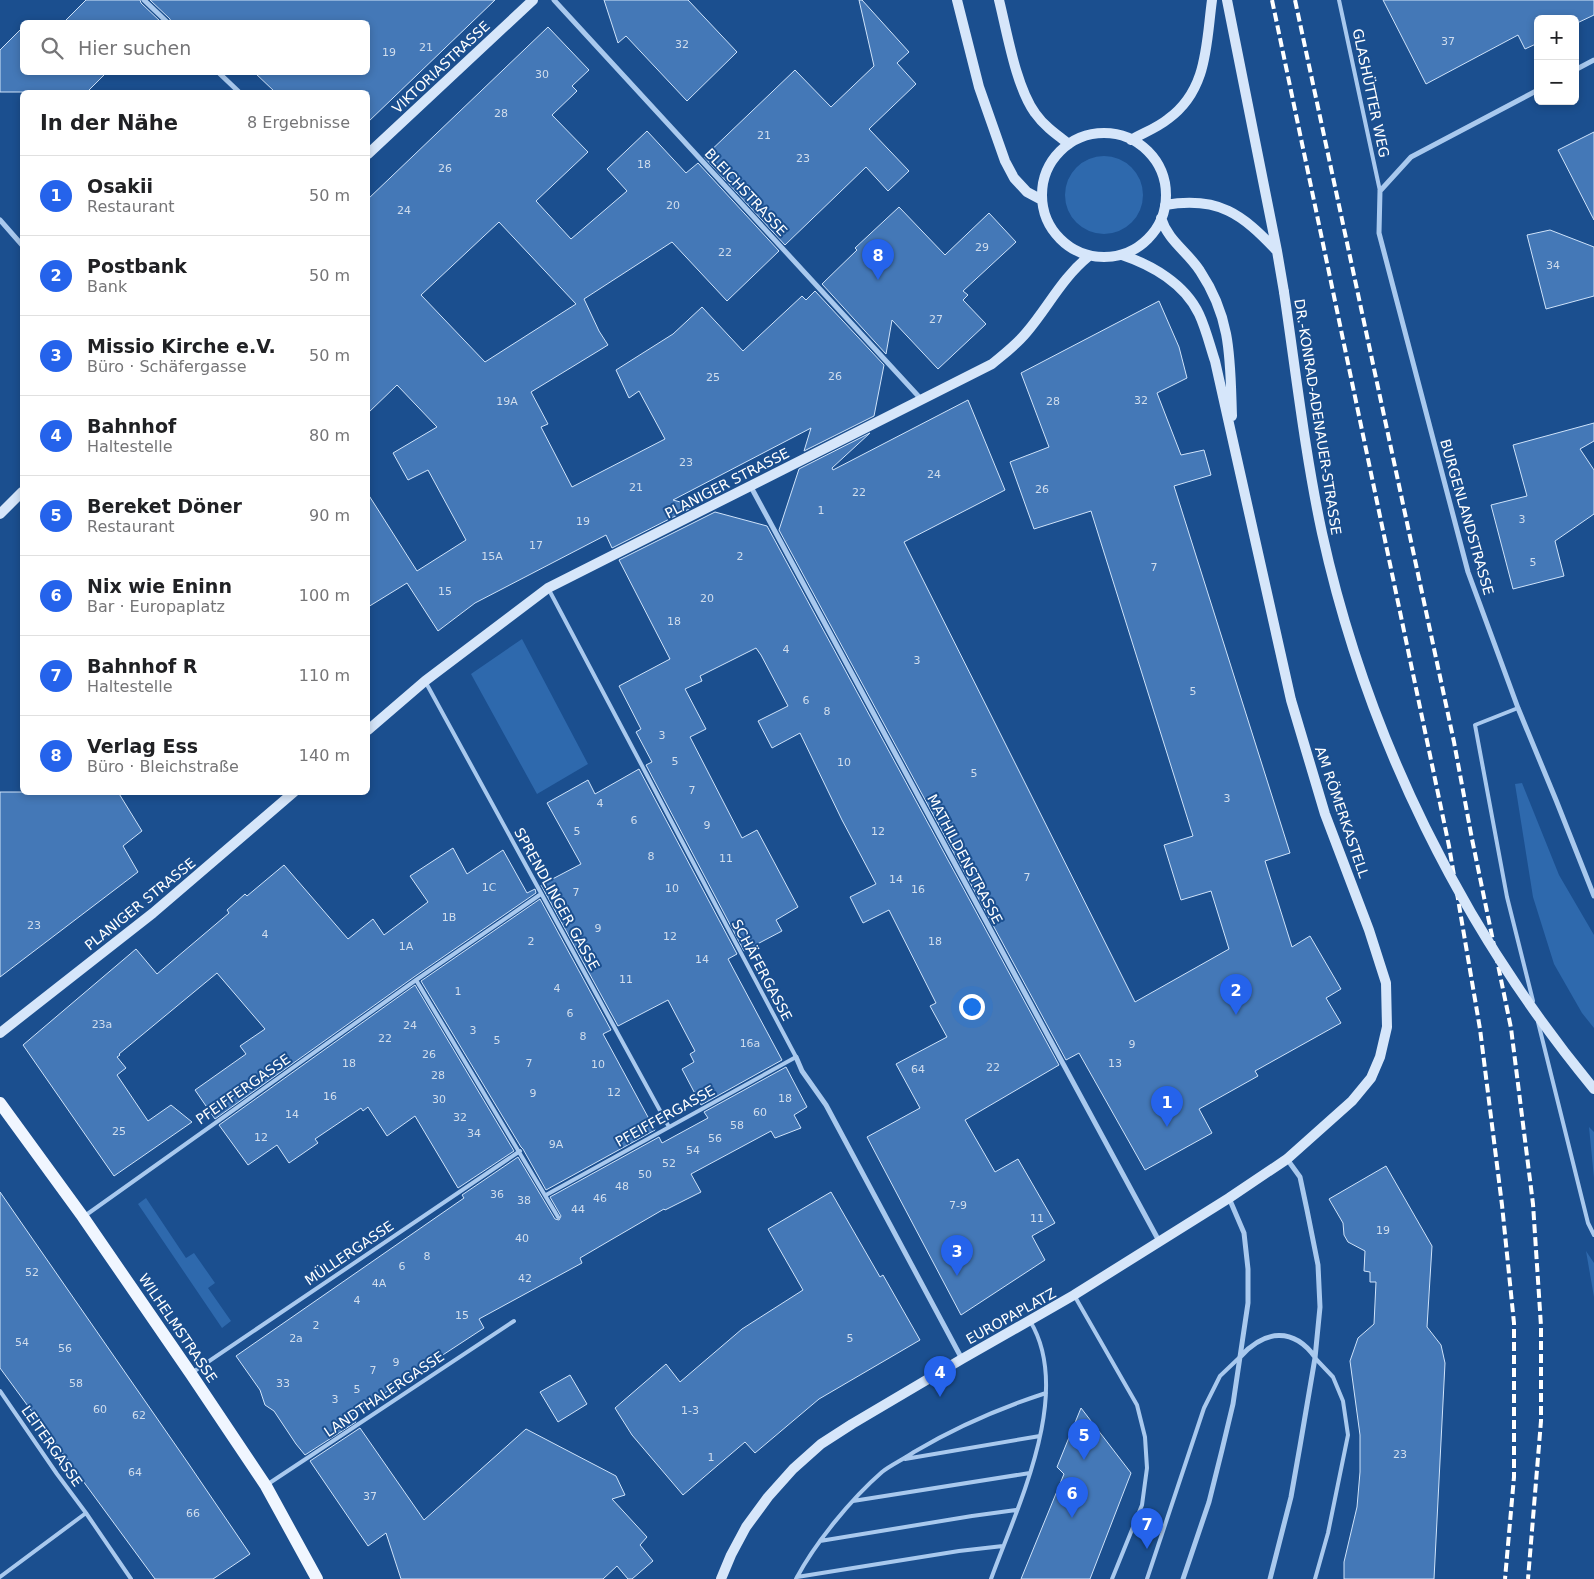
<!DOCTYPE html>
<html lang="de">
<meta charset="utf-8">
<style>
:root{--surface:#fff;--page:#f2f2f2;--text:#202124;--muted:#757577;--line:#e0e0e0;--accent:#2563eb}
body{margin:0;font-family:"DejaVu Sans",sans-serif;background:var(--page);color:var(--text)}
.controls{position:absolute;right:15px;top:15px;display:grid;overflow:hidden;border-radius:8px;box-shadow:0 2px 8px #0003}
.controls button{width:45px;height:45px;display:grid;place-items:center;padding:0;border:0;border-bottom:1px solid var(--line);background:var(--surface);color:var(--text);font:25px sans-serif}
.you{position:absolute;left:971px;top:1006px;width:18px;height:18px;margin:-12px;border:4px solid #fff;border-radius:50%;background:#1a73e8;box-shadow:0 0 0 8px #1a73e833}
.badge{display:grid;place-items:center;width:32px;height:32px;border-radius:50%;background:var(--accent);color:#fff;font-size:16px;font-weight:700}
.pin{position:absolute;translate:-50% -41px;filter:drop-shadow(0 1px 2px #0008)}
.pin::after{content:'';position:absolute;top:26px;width:18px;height:15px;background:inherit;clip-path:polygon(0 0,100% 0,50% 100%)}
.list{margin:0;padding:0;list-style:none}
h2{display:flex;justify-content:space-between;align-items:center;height:65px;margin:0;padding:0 20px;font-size:21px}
h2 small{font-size:16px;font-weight:400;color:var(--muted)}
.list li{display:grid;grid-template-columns:32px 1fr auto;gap:15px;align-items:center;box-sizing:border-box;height:80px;padding:0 20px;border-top:1px solid var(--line)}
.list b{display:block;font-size:19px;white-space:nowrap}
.list p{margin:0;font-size:16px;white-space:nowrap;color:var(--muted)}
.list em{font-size:16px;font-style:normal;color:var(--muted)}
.icon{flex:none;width:28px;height:28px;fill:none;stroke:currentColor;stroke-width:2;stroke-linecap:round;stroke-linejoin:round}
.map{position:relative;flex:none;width:1594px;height:1579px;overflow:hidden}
.search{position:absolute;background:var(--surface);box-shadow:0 2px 8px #0003;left:20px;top:20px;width:350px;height:55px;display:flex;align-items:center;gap:12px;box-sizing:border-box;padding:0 18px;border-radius:8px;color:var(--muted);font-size:19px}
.panel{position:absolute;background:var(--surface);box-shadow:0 2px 8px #0003;left:20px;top:90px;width:350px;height:705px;border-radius:8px}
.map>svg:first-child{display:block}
</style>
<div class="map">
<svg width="1594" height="1579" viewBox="0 0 1594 1579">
<rect width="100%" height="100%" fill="#1b4f8f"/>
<path fill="#2e69ad" d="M1065 195a39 39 0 1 1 78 0a39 39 0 1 1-78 0Z
M522 639 588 764 537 794 471 674Z
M1522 783 1559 875 1594 935V1028L1582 1013 1554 964 1533 897 1515 784Z
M1589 1127 1594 1132V1178Z
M146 1198 186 1258 194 1253 215 1283 208 1288 231 1321 222 1328 138 1204Z
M1586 1251 1594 1263V1297Z"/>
<path fill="#4478b7" stroke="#cfe3fa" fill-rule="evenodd" d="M86 0H140L141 3 161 22H64Z
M150 0H495L368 122V92H275L254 72H368V22H171L170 19Z
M604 0H688L737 52 687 101 626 36 618 43Z
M859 0H862L909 52 897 63 916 84 869 129 909 171 888 191 866 167 785 245 704 157 795 70 831 107 874 66Z
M1383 0H1594V15L1575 24V19H1538V43L1525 49 1518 35 1426 84Z
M548 27 589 70 572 86 577 91 552 115 588 152 536 201 571 239 627 191 607 169 647 131 686 173 698 163 779 251 727 301 672 242 584 299 599 331 608 345 531 392 548 424 541 427 572 487 665 439 639 391 629 398 616 370 673 334 702 307 743 351 802 296 806 300 815 291 884 365 874 416 804 451 811 428 673 500 695 506 612 548 606 535 475 603 438 631 407 583 368 607V494L417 571 466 540 428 470 408 480 393 453 437 427 397 385 368 413V199ZM499 222 576 304 485 362 421 295Z
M22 28V72H107L87 92H0V50Z
M1594 132V220L1558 150Z
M899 207 945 255 989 213 1016 242 963 291 968 295 963 300 986 324 938 369 892 320 886 354 822 284 857 250 855 248Z
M1550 230 1594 247V296L1546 309 1527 235Z
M1159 301 1179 347 1187 378 1157 393 1181 455 1204 450 1211 475 1174 486 1290 853 1265 861 1292 947 1310 936 1341 989 1326 998 1341 1023 1255 1071 1258 1076 1199 1109 1212 1133 1145 1170 1079 1053 1066 1060 779 530 799 469 870 433 832 468 833 470 968 400 1005 490 904 542 1135 1002 1229 949 1211 891 1181 900 1164 845 1193 836 1091 511 1034 529 1010 462 1049 447 1021 373Z
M1594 423V441L1580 449 1594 470V514L1555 541 1564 576 1513 589 1491 505 1527 496 1513 445Z
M715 512 767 526 1059 1065 965 1120 995 1172 1018 1159 1055 1223 1032 1236 1045 1260 961 1315 867 1137 920 1108 896 1064 947 1037 930 1006 936 1003 889 910 863 923 850 897 876 884 842 820 800 733 772 748 758 721 788 706 761 655 756 648 700 676 702 681 685 689 706 729 690 737 742 838 757 830 798 907 776 920 782 931 744 951 646 765 652 762 636 732 641 729 619 686 670 659 619 560Z
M639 769 737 954 728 959 782 1060 701 1105 682 1069 694 1062 690 1054 695 1051 668 1000 618 1026 541 885 581 864 547 803 588 780 595 794Z
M0 792H118L142 831 123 846 138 872 0 977Z
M453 848 467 874 503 850 527 893 535 889 536 893 414 977 215 1119 195 1090 246 1054 240 1046 265 1029 217 973 119 1054 120 1055 117 1057 126 1068 117 1075 148 1121 171 1105 192 1122 114 1176 23 1045 136 949 157 974 229 913 227 910 245 894 247 896 284 865 348 939 373 919 384 935 428 902 410 876Z
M540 899 611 1030 603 1034 655 1130 546 1190 523 1149 521 1147 421 981Z
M415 985 514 1151 458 1188 415 1116 387 1136 368 1107 363 1111 361 1108 315 1139 318 1143 289 1163 277 1145 248 1165 219 1125Z
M786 1067 807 1107 794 1115 801 1128 775 1138 771 1131 691 1174 701 1192 665 1210 664 1209 609 1241 580 1258 582 1263 479 1319 484 1328 351 1415 356 1422 305 1455 296 1444 274 1411 265 1405 260 1390 236 1356 464 1198 462 1195 518 1157 555 1219 559 1220 561 1216 550 1197 659 1137 662 1143 708 1118 704 1112Z
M1386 1166 1432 1246 1427 1327 1441 1345 1445 1363 1434 1579H1344V1562L1357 1507 1360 1472V1435L1350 1361 1358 1338 1374 1324 1376 1282H1370V1272L1364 1271 1365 1251 1348 1242 1344 1235 1343 1223 1329 1199Z
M0 1192 188 1463 250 1554 213 1579H155L0 1368Z
M831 1192 880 1277 883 1275 920 1340 819 1399 755 1453 745 1442 683 1495 632 1435 615 1408 666 1364 680 1382 742 1329 803 1290 768 1229Z
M570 1375 587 1404 558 1422 540 1392Z
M1081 1408 1131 1473 1090 1579H1021L1064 1474 1057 1467Z
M360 1428 424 1520 526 1429 616 1476 625 1495 612 1499 647 1537 640 1545 653 1561 632 1579H628L617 1566 603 1579H401L386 1533 368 1546 310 1461Z"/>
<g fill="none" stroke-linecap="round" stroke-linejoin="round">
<path stroke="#a9c9ee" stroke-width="4" d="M1339 0 1380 191
M425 681 669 1127
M1518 708 1475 725 1507 897 1533 1001
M416 980 558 1217
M1538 1022 1588 1223 1594 1235
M546 1195 796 1057 548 588
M86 1215 416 980 541 894
M1074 1295 1137 1405 1145 1437 1147 1468 1142 1505 1112 1579
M193 1372 520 1151
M0 1391 57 1474 86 1513
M905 1459 1040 1436
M268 1484 514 1321
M853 1501 1030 1473
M820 1541 972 1516 1016 1510
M0 1577 86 1513 131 1579
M797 1577 959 1551 1003 1546
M796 1579C815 1543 851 1499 882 1472 891 1465 904 1459 914 1452 956 1427 1000 1408 1046 1393
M991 1579C1017 1507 1074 1393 1030 1321
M1147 1579 1204 1408 1220 1376 1240 1357
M1315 1579 1328 1533 1348 1435 1343 1401 1333 1377 1315 1358"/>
<path stroke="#a9c9ee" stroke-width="5" d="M144 0 167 22
M554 0 921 399
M1575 70 1594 60
M218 72 239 92
M1538 90 1411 157 1380 191 1379 233 1468 572 1518 708 1556 800 1594 896
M0 220 22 245
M751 487 1159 1241
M796 1057 802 1071 826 1105 962 1359
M1241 1356C1265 1330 1293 1327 1315 1357
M1183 1579 1209 1502 1222 1450 1233 1404 1248 1303V1269L1244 1233 1229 1198
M1270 1579 1291 1497 1300 1446 1315 1358 1320 1307 1318 1265 1307 1210 1300 1177 1287 1159"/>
<path stroke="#d6e6fa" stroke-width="10" d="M957 0 979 87 1005 161 1014 178 1027 192 1042 200
M999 0C1007 32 1016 87 1035 113 1044 126 1057 135 1069 144
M1227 0 1277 251 1284 292
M1042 195a62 62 0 1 1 124 0a62 62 0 1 1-124 0Z
M1131 140C1143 133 1157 128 1168 119 1208 90 1206 44 1212 0
M368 154 533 0
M1165 205C1219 196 1242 214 1277 251
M1161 218C1168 241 1188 252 1200 271 1232 319 1230 360 1232 416
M0 514 22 492
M368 730 425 681 548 588 992 364C1004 354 1016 345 1026 333 1049 306 1061 279 1089 256
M0 1033 153 913 294 792
M721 1579 731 1555 746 1527 768 1497 793 1469 821 1444 852 1424 962 1359 1074 1295 1229 1198 1287 1159 1352 1101 1371 1078 1380 1057 1387 1027 1386 983 1369 930 1325 814 1291 700 1215 361C1210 346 1206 329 1199 314 1185 284 1152 265 1122 255"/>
<path stroke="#f0f6ff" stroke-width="12" d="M0 1103 83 1217 191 1374 266 1486 317 1579"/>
<path stroke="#fff" stroke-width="4" stroke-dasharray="9 4" stroke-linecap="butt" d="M1272 0 1449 846 1480 1029 1502 1205 1514 1323V1477L1505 1579
M1295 0 1454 742 1472 839 1511 1028 1533 1204 1541 1326V1421L1528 1579"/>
<path stroke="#d6e6fa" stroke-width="10" d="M1284 292C1296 373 1305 454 1322 533 1367 737 1462 929 1594 1089"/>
</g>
<g text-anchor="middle" stroke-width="4" stroke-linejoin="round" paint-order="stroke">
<g font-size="11" fill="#d0dded">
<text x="1448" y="45">37</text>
<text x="682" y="48">32</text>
<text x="426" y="51">21</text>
<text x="389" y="56">19</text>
<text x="542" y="78">30</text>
<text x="501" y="117">28</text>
<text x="764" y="139">21</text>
<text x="803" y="162">23</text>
<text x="644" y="168">18</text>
<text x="445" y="172">26</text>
<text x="673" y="209">20</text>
<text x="404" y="214">24</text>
<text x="982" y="251">29</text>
<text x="725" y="256">22</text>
<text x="1553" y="269">34</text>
<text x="936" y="323">27</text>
<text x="835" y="380">26</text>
<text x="713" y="381">25</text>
<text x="1141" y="404">32</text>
<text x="507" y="405">19A</text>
<text x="1053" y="405">28</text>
<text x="686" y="466">23</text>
<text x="934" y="478">24</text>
<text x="636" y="491">21</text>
<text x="1042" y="493">26</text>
<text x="859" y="496">22</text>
<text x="821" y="514">1</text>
<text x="1522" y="523">3</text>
<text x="583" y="525">19</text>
<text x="536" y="549">17</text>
<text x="492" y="560">15A</text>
<text x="740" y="560">2</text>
<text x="1533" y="566">5</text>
<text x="1154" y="571">7</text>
<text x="445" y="595">15</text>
<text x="707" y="602">20</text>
<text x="674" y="625">18</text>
<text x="786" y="653">4</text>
<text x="917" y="664">3</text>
<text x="1193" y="695">5</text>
<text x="806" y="704">6</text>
<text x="827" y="715">8</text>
<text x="662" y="739">3</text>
<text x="675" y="765">5</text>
<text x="844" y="766">10</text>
<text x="974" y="777">5</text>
<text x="692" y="794">7</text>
<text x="1227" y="802">3</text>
<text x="600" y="807">4</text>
<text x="634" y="824">6</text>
<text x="707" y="829">9</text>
<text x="577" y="835">5</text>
<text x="878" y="835">12</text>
<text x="651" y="860">8</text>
<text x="726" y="862">11</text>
<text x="1027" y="881">7</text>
<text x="896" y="883">14</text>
<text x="489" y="891">1C</text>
<text x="672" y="892">10</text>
<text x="918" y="893">16</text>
<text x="576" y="896">7</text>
<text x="449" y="921">1B</text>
<text x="34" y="929">23</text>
<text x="598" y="932">9</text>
<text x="265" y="938">4</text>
<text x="670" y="940">12</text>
<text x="531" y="945">2</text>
<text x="935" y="945">18</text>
<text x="406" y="950">1A</text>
<text x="702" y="963">14</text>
<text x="626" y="983">11</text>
<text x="557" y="992">4</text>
<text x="458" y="995">1</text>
<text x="570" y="1017">6</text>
<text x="102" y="1028">23a</text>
<text x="410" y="1029">24</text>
<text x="473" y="1034">3</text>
<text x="583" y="1040">8</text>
<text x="385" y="1042">22</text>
<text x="497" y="1044">5</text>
<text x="750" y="1047">16a</text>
<text x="1132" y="1048">9</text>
<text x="429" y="1058">26</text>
<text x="349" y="1067">18</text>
<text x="529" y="1067">7</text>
<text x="1115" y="1067">13</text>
<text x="598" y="1068">10</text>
<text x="993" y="1071">22</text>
<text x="918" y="1073">64</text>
<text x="438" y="1079">28</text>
<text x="614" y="1096">12</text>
<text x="533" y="1097">9</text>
<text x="330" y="1100">16</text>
<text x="785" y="1102">18</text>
<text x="439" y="1103">30</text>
<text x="760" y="1116">60</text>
<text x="292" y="1118">14</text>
<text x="460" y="1121">32</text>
<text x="737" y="1129">58</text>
<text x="119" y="1135">25</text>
<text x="474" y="1137">34</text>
<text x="261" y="1141">12</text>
<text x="715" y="1142">56</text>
<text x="556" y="1148">9A</text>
<text x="693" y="1154">54</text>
<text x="669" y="1167">52</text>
<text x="645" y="1178">50</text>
<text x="622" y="1190">48</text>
<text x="497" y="1198">36</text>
<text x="600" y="1202">46</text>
<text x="524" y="1204">38</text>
<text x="958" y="1209">7-9</text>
<text x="578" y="1213">44</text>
<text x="1037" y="1222">11</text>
<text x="1383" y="1234">19</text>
<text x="522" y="1242">40</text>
<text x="427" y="1260">8</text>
<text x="402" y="1270">6</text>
<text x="32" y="1276">52</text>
<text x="525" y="1282">42</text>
<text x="379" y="1287">4A</text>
<text x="357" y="1304">4</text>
<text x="462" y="1319">15</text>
<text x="316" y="1329">2</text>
<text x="296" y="1342">2a</text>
<text x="850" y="1342">5</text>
<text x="22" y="1346">54</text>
<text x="65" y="1352">56</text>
<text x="396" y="1366">9</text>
<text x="373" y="1374">7</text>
<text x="76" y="1387">58</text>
<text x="283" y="1387">33</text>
<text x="357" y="1393">5</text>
<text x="335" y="1403">3</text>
<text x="100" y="1413">60</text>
<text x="690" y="1414">1-3</text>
<text x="139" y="1419">62</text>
<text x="1400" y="1458">23</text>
<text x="711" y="1461">1</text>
<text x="135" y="1476">64</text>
<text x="370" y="1500">37</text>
<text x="193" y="1517">66</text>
</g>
<g font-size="14" fill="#fff" stroke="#1b4f8f">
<text transform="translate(441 67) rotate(-43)" y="5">VIKTORIASTRASSE</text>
<text transform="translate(1371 93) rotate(78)" y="5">GLASHÜTTER WEG</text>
<text transform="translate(746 192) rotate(47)" y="5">BLEICHSTRASSE</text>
<text transform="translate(1318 417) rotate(81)" y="5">DR.-KONRAD-ADENAUER-STRASSE</text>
<text transform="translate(727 483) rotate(-27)" y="5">PLANIGER STRASSE</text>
<text transform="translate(1467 517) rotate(74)" y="5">BURGENLANDSTRASSE</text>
<text transform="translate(1342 812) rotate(71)" y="5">AM RÖMERKASTELL</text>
<text transform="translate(965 859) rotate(62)" y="5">MATHILDENSTRASSE</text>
<text transform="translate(557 899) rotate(61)" y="5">SPRENDLINGER GASSE</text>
<text transform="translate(140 904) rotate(-39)" y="5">PLANIGER STRASSE</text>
<text transform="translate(762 970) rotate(62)" y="5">SCHÄFERGASSE</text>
<text transform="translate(243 1089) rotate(-35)" y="5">PFEIFFERGASSE</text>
<text transform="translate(665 1116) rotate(-29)" y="5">PFEIFFERGASSE</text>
<text transform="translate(349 1253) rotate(-34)" y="5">MÜLLERGASSE</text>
<text transform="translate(1011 1316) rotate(-29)" y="5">EUROPAPLATZ</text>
<text transform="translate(178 1328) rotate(56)" y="5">WILHELMSTRASSE</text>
<text transform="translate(384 1394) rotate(-34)" y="5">LANDTHALERGASSE</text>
<text transform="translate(52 1446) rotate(55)" y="5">LEITERGASSE</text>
</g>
</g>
</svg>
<div class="controls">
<button>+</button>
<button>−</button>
</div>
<div class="you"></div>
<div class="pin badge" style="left:1167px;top:1127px">1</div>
<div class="pin badge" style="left:1236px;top:1015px">2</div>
<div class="pin badge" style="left:957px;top:1276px">3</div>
<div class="pin badge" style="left:940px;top:1397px">4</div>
<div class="pin badge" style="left:1084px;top:1460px">5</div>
<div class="pin badge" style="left:1072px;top:1518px">6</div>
<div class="pin badge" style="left:1147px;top:1549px">7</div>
<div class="pin badge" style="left:878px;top:280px">8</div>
<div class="search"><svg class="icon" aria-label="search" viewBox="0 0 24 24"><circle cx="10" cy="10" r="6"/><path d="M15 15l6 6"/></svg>Hier suchen</div>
<section class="panel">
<h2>In der Nähe<small>8 Ergebnisse</small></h2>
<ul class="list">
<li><span class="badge">1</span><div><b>Osakii</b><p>Restaurant</p></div><em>50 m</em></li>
<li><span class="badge">2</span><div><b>Postbank</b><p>Bank</p></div><em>50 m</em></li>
<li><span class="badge">3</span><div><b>Missio Kirche e.V.</b><p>Büro · Schäfergasse</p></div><em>50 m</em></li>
<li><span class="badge">4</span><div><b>Bahnhof</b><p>Haltestelle</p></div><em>80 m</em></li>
<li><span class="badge">5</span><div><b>Bereket Döner</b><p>Restaurant</p></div><em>90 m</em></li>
<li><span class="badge">6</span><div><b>Nix wie Eninn</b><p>Bar · Europaplatz</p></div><em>100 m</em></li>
<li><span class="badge">7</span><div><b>Bahnhof R</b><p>Haltestelle</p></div><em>110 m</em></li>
<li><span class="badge">8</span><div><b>Verlag Ess</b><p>Büro · Bleichstraße</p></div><em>140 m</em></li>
</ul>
</section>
</div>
